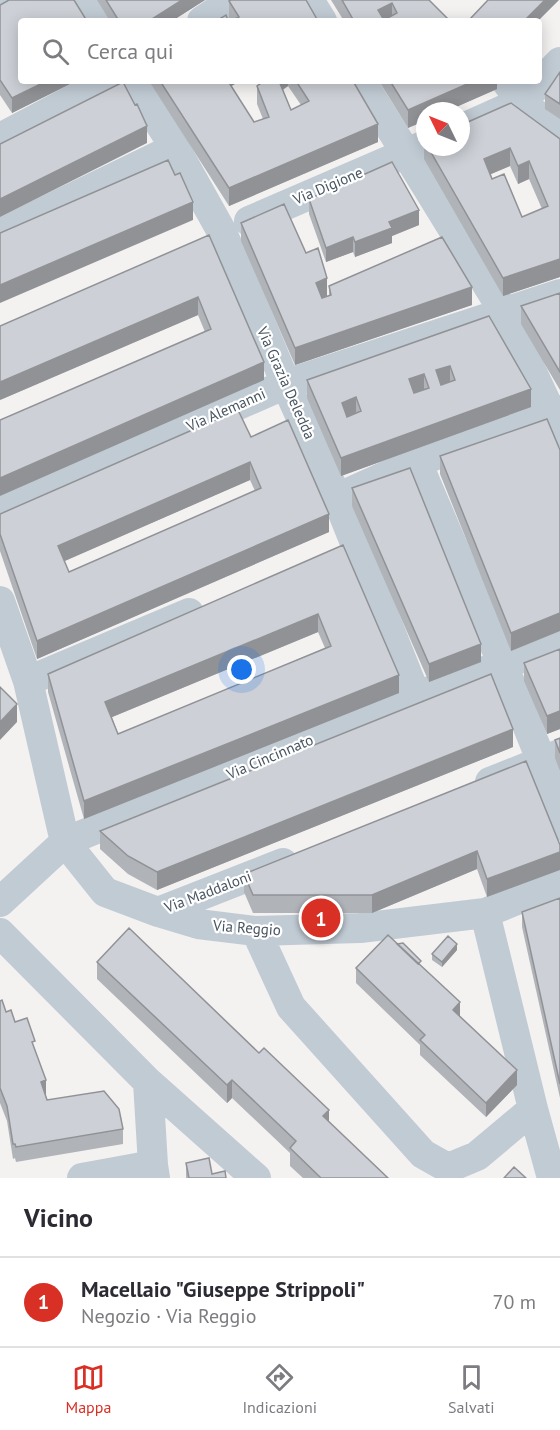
<!DOCTYPE html>
<html lang="it">
<meta charset="utf-8">
<style>
:root{--surface:#fff;--page:#f7f7f7;--text:#2b2b33;--muted:#7c7c81;--line:#e1e1e2;--accent:#d93025}
body{margin:0;font-family:"PT Sans",sans-serif;background:var(--page);color:var(--text)}
.compass{position:absolute;left:416px;top:102px;width:54px;height:54px;border-radius:50%;background:var(--surface);box-shadow:0 3px 15px #0003;rotate:313deg}
.you{position:absolute;left:242px;top:670px;width:21px;height:21px;margin:-15px;border:4px solid #fff;border-radius:50%;background:#1a73e8;box-shadow:0 0 0 9px #1a73e833}
.badge{display:grid;place-items:center;width:39px;height:39px;border-radius:50%;background:var(--accent);color:#fff;font-size:20px;font-weight:700}
.pin{position:absolute;translate:-50% -50%;border:3px solid #fff;box-shadow:0 2px 6px #0006}
.list{margin:0;padding:0;list-style:none}
h2{display:flex;justify-content:space-between;align-items:center;height:78px;margin:0;padding:0 24px;font-size:26px}
h2 small{font-size:20px;font-weight:400;color:var(--muted)}
.list li{display:grid;grid-template-columns:39px 1fr auto;gap:18px;align-items:center;box-sizing:border-box;height:90px;padding:0 24px;border-top:2px solid var(--line)}
.list b{display:block;font-size:22px;white-space:nowrap}
.list p{margin:0;font-size:20px;white-space:nowrap;color:var(--muted)}
.list em{font-size:20px;font-style:normal;color:var(--muted)}
.icon{flex:none;width:33px;height:33px;fill:none;stroke:currentColor;stroke-width:2;stroke-linecap:round;stroke-linejoin:round}
.map{position:relative;flex:none;width:560px;height:1178px;overflow:hidden}
.search{position:absolute;background:var(--surface);box-shadow:0 3px 15px #0003;left:18px;right:18px;top:18px;height:66px;display:flex;align-items:center;gap:15px;box-sizing:border-box;padding:0 21px;border-radius:6px;color:var(--muted);font-size:22px}
.sheet{height:168px;background:var(--surface)}
nav{display:flex;justify-content:space-around;align-items:center;box-sizing:border-box;height:84px;border-top:2px solid var(--line);background:var(--surface);font-size:16px;color:var(--muted)}
nav a{display:grid;justify-items:center;gap:3px}
nav .on{color:var(--accent)}
.map>svg:first-child{display:block}
</style>
<div class="map">
<svg width="560" height="1178" viewBox="0 0 560 1178">
<rect width="100%" height="100%" fill="#f4f1f1"/>
<g fill="none" stroke-linecap="round" stroke-linejoin="round">
<path stroke="#c1cbd4" stroke-width="30" d="M82 0 95 21
M309 0 322 21
M0 4 6 0
M202 21 233 0
M133 81 175 148 222 232 286 384 337 498 416 696
M361 81 406 153 504 312 560 432
M506 81 521 102 560 134
M461 129 521 102 560 62
M0 138 108 81
M249 221 425 145
M0 233 175 148
M417 462 503 665 542 762 560 826
M348 493 417 462 560 410
M0 510 286 384 560 294
M0 601 28 681 65 842 105 892 158 912 198 924 256 931 360 928 485 913 560 882
M28 681 189 613
M490 782 560 754
M0 902 65 842 416 696 560 644
M158 912 283 863
M485 913 533 1109 552 1178
M256 931 291 1007 423 1154 448 1168 477 1156 533 1109
M0 933 148 1082 256 1178
M148 1082 153 1165 155 1178
M82 1178 153 1165"/>
</g>
<path fill="#b0b3b8" fill-rule="evenodd" d="M97 0H205L172 21H110Z
M331 0H429L450 21H344Z
M229 1 318 21H230L229 19Z
M0 5 21 81H76L12 113 0 95Z
M560 72V119L545 109V94Z
M149 81H240L231 86 254 122 263 119 257 104V86L264 81H353L378 142 229 206ZM288 86 301 105 291 110 283 90Z
M379 81H497V89L447 111H425L408 128Z
M560 139V277L503 296 424 159V141L425 147H461ZM510 166 518 184 529 179 542 209 522 217 492 179 491 174Z
M309 199 419 225 392 236V243L355 257 353 252 326 262 309 214Z
M241 223 306 253 327 296H329V286L472 305 295 365 241 241Z
M209 235 264 380 205 332 198 315 0 400Z
M560 293V390L521 324V306Z
M489 316 531 407 341 476 307 398V380Z
M547 419 511 651 440 474V456Z
M251 437 329 532 37 659 0 551V514ZM250 480 255 491 69 572 64 561Z
M352 488 481 662 429 682 352 506Z
M343 545 399 693 84 819 48 692V674ZM318 632 325 648 118 734 112 717Z
M560 649V729L547 734 524 681V663Z
M560 738V771L555 758V740Z
M513 747 157 890 128 874 100 849V831Z
M526 761 487 897 477 869 372 913H253L244 892V874Z
M560 898V1098L522 927V912Z
M397 944 421 966 460 1016 517 1085 486 1117 420 1055V1045L356 983V968Z
M457 950 442 967 432 960V954Z
M97 962 329 1122 388 1178H303L290 1166V1153L232 1098 227 1103 97 979Z
M0 1001 6 1012 15 1022 35 1049 47 1100 123 1129V1144L16 1162 15 1158 13 1159 7 1121 0 1103Z
M186 1163 212 1174 226 1178H186Z"/>
<path fill="#909296" d="M182 0H205L172 21H149Z
M545 0H559L538 21H524Z
M392 3V21H378V10Z
M47 81H76L12 113V98Z
M223 81H240L223 91Z
M277 81H288V86L277 93Z
M474 81H497V89L447 111H425V121L408 128V110Z
M378 124V142L229 206V188Z
M147 126V143L0 217V199Z
M510 148V166L484 177V159Z
M529 161V179L518 184V166Z
M193 202V220L0 303V285Z
M419 210V225L392 236V243L355 257V242L389 222Z
M353 237V252L326 262V248Z
M560 259V277L503 296V278Z
M327 278V296L316 300V283Z
M472 287V305L295 365V348Z
M198 297V315L0 400V382Z
M264 362V380L0 496V478Z
M450 366V384L436 388V370Z
M424 374V392L409 397V379Z
M531 389V407L341 476V458Z
M356 397V415L342 420V403Z
M250 462V480L58 564V546Z
M329 514V532L37 659V641Z
M560 613V631L511 651V633Z
M318 614V632L105 720V702Z
M481 644V662L429 682V664Z
M399 675V693L84 819V801Z
M17 704V722L0 740V722Z
M560 711V729L547 734V716Z
M513 729V747L157 890V872Z
M477 851V869L372 913V895Z
M560 852V870L487 897V879Z
M457 944V950L442 967V962Z
M460 1002V1017L453 1010Z
M517 1070V1085L486 1117V1103Z
M46 1080V1095L41 1097V1082Z
M232 1080V1098L227 1103V1085Z
M329 1110V1128L323 1116Z"/>
<path fill="#cdd0d6" stroke="#909296" stroke-width="1.5" fill-rule="evenodd" d="M9 0H74L87 21H21V81H47L12 98 0 80V5Z
M106 0H182L149 21H119Z
M231 0H306L318 21H231L239 17 229 1Z
M342 0H429L450 21H354ZM392 3 397 13 384 20 378 10Z
M488 0H545L524 21H472L470 19Z
M226 15 228 21H216Z
M560 72V104L545 94Z
M160 81H228L254 122 269 117 257 86 264 81H279L291 110 309 101 296 81H353L378 124 229 188Z
M390 81H474L408 110Z
M123 82 135 105 137 104 147 126 0 199V144Z
M511 103 560 139V259L503 278 428 147H461V125ZM510 148 518 166 529 161 548 206 522 217 504 174 492 179 484 159Z
M168 160 175 175 180 173 193 202 0 285V233Z
M392 162 419 210 389 222 392 228 355 242 353 237 326 248 309 199Z
M284 204 306 253 318 248 327 278 316 283 322 298 331 295 329 286 442 237 472 287 295 348 241 223Z
M209 235 264 362 0 478V420L211 329 198 297 0 382V326Z
M560 293V372L521 306Z
M489 316 531 389 341 458 307 380ZM450 366 455 380 441 385 436 370ZM424 374 429 388 414 393 409 379ZM356 397 361 411 347 417 342 403Z
M238 410 251 437 288 420 329 514 37 641 0 534V514ZM250 462 261 488 69 572 58 546Z
M547 419 560 450V613L511 633 440 456Z
M410 468 481 644 429 664 352 488Z
M343 545 399 675 84 801 48 674ZM318 614 331 646 118 734 105 702Z
M560 649V711L547 716 524 663Z
M491 674 513 729 157 872 128 856 100 831Z
M0 687 17 704 0 722Z
M560 738V753L555 740Z
M526 761 560 845V852L487 879 477 851 372 895H253L244 874Z
M560 898V1084L522 912Z
M129 928 259 1053 264 1048 329 1110 323 1116 388 1178H321L290 1148 296 1141 232 1080 227 1085 97 962Z
M388 935 460 1002 453 1010 517 1070 486 1103 420 1040 425 1035 356 968Z
M448 936 457 944 442 962 432 954Z
M403 943 421 961 418 964 397 944Z
M2 1000 6 1012 11 1010 15 1022 27 1018 35 1041 32 1042 46 1080 41 1082 47 1100 104 1091 119 1109 123 1129 16 1147 15 1144H13L7 1106 0 1088V1001Z
M209 1158 212 1174 225 1171 226 1178H189L186 1163Z
M514 1167 526 1178H504Z"/>
<g text-anchor="middle" stroke-width="4.5" stroke-linejoin="round" paint-order="stroke">
<g font-size="15" fill="#475461" stroke="#fff">
<text transform="translate(328 186) rotate(-23)" y="5">Via Digione</text>
<text transform="translate(286 383) rotate(66)" y="5">Via Grazia Deledda</text>
<text transform="translate(226 410) rotate(-24)" y="5">Via Alemanni</text>
<text transform="translate(270 757) rotate(-23)" y="5">Via Cincinnato</text>
<text transform="translate(208 892) rotate(-21)" y="5">Via Maddaloni</text>
<text transform="translate(247 928) rotate(4)" y="5">Via Reggio</text>
</g>
</g>
</svg>
<svg class="compass" viewBox="-18 -18 36 36"><path d="M0-13l5 13h-10z" fill="#e53935"/><path d="M0 13l5-13h-10z" fill="#7c7c81"/></svg>
<div class="you"></div>
<div class="pin badge" style="left:321px;top:918px">1</div>
<div class="search"><svg class="icon" aria-label="search" viewBox="0 0 24 24"><circle cx="10" cy="10" r="6"/><path d="M15 15l6 6"/></svg>Cerca qui</div>
</div>
<section class="sheet">
<h2>Vicino<small></small></h2>
<ul class="list">
<li><span class="badge">1</span><div><b>Macellaio &quot;Giuseppe Strippoli&quot;</b><p>Negozio · Via Reggio</p></div><em>70 m</em></li>
</ul>
</section>
<nav>
<a class="on"><svg class="icon" aria-label="map" viewBox="0 0 24 24"><path d="M3 6l6-2 6 2 6-2v14l-6 2-6-2-6 2zM9 4v14M15 6v14"/></svg>Mappa</a>
<a><svg class="icon" aria-label="directions" viewBox="0 0 24 24"><path d="M12 3l9 9-9 9-9-9zM9 14v-3h6M13 9l2 2-2 2"/></svg>Indicazioni</a>
<a><svg class="icon" aria-label="saved" viewBox="0 0 24 24"><path d="M7 4h10v16l-5-4-5 4z"/></svg>Salvati</a>
</nav>
